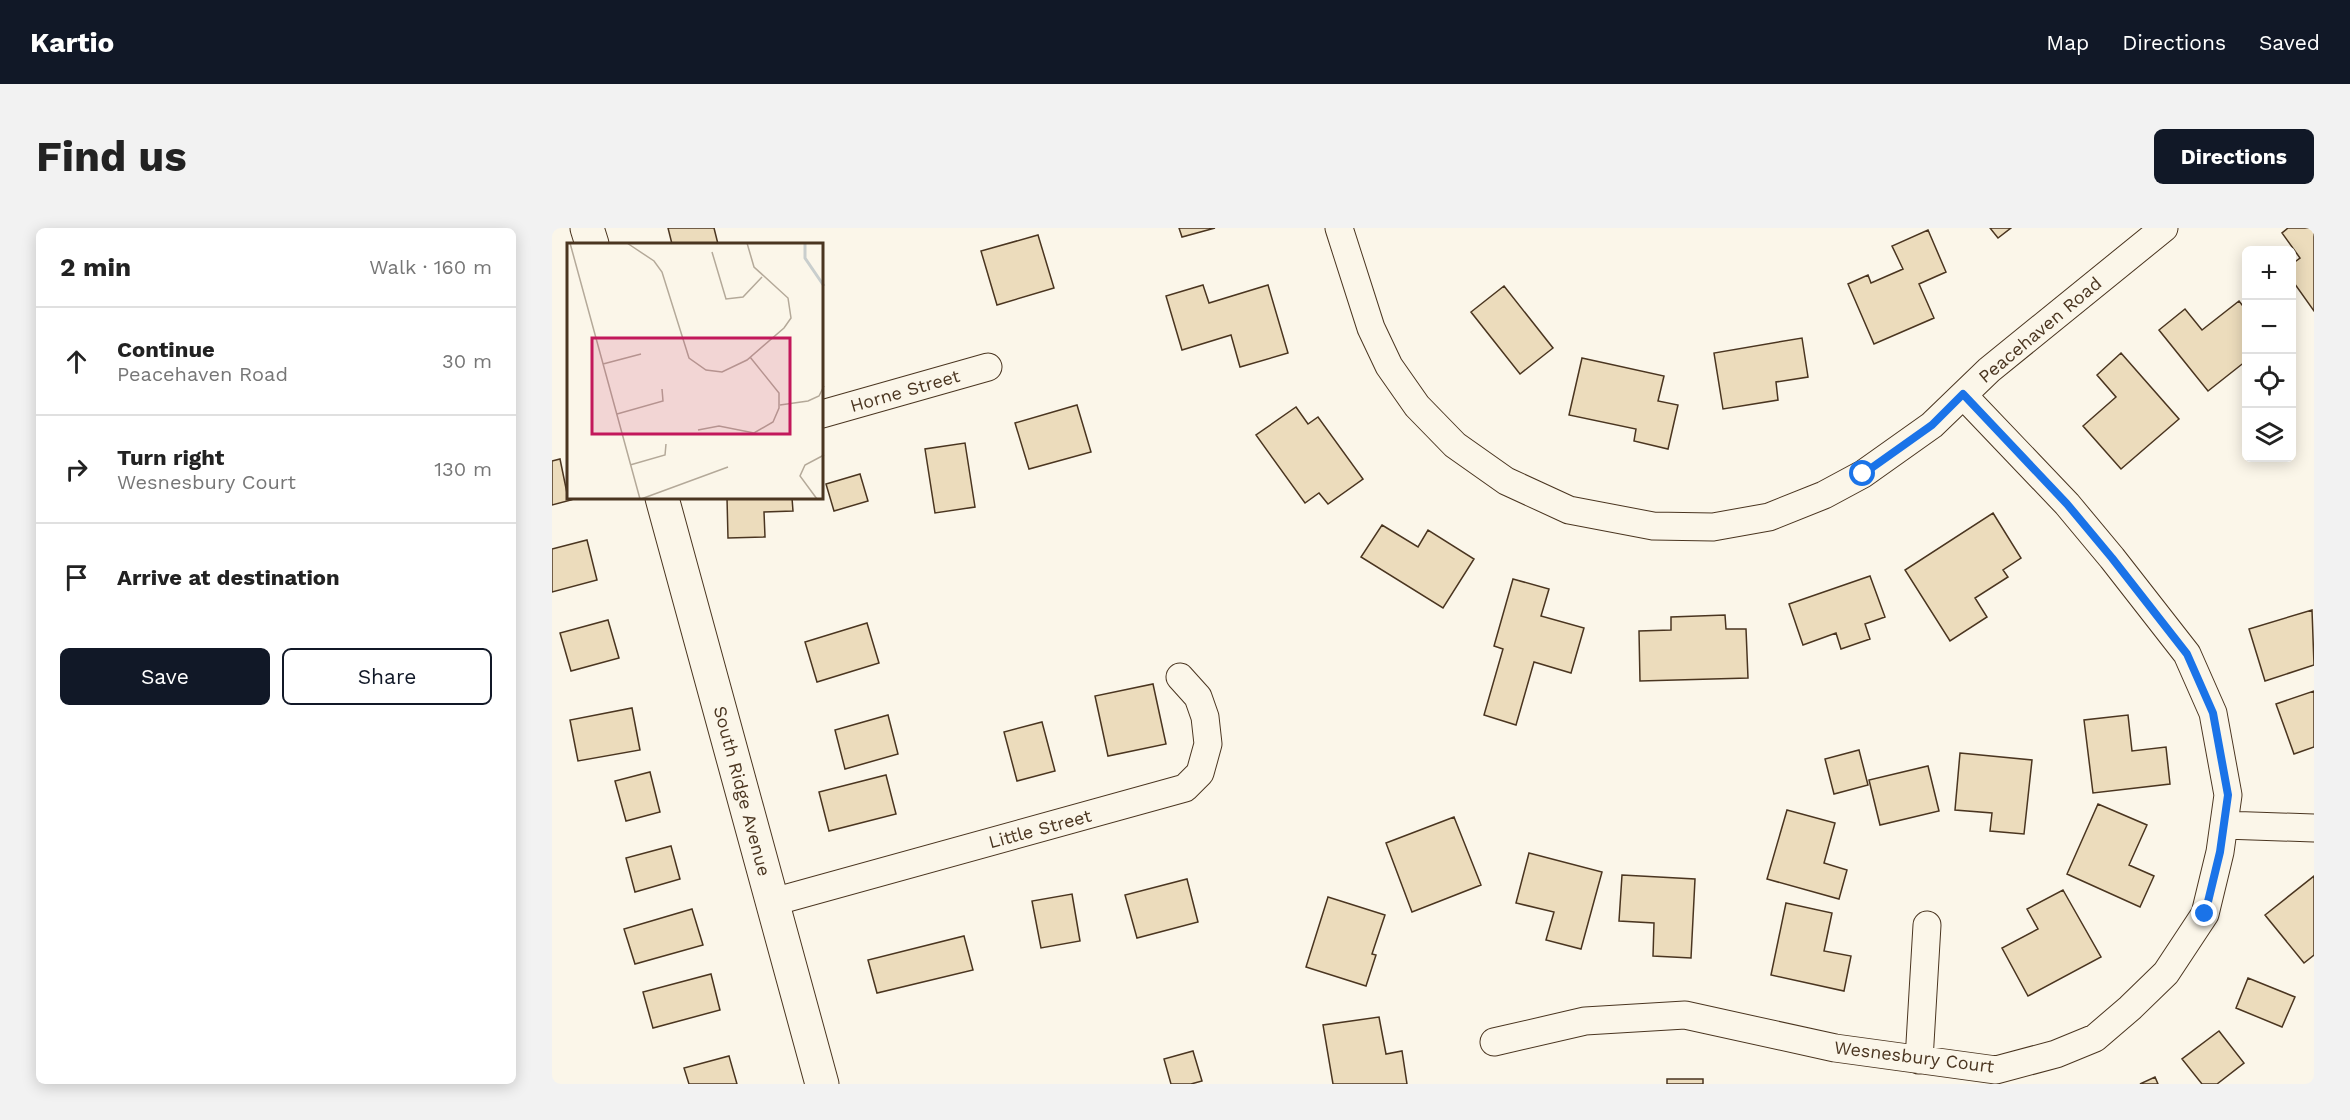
<!DOCTYPE html>
<meta charset="utf-8">
<style>
:root{--surface:#fff;--page:#f2f2f2;--text:#222;--muted:#767676;--line:#e0e0e0;--accent:#111827}
body{margin:0;font-family:"Work Sans",sans-serif;background:var(--page);color:var(--text)}
.controls{position:absolute;right:18px;top:18px;display:grid;overflow:hidden;border-radius:9px;box-shadow:0 3px 15px #0003}
.controls button{width:54px;height:54px;display:grid;place-items:center;padding:0;border:0;border-bottom:2px solid var(--line);background:var(--surface);color:var(--text);font:30px sans-serif}
.stop{position:absolute;width:18px;height:18px;margin:-14px;border:4px solid #1a73e8;border-radius:50%;background:#fff}
.stop.end{background:#1a73e8;border-color:#fff;box-shadow:0 2px 6px #0008}
.list{margin:0;padding:0;list-style:none}
h2{display:flex;justify-content:space-between;align-items:center;height:78px;margin:0;padding:0 24px;font-size:26px}
h2 small{font-size:20px;font-weight:400;color:var(--muted)}
.list li{display:grid;grid-template-columns:39px 1fr auto;gap:18px;align-items:center;box-sizing:border-box;height:108px;padding:0 24px;border-top:2px solid var(--line)}
.list b{display:block;font-size:22px;white-space:nowrap}
.list p{margin:0;font-size:20px;white-space:nowrap;color:var(--muted)}
.list em{font-size:20px;font-style:normal;color:var(--muted)}
.actions{display:flex;gap:12px;padding:18px 24px}
.actions a{flex:1;padding:14px 0;border:2px solid var(--accent);border-radius:9px;text-align:center;font-size:21px;color:var(--accent)}
.actions .main{background:var(--accent);color:#fff}
.icon{flex:none;width:33px;height:33px;fill:none;stroke:currentColor;stroke-width:2;stroke-linecap:round;stroke-linejoin:round}
.map{position:relative;flex:none;width:1762px;height:856px;overflow:hidden;border-radius:9px}
header{display:flex;align-items:center;gap:36px;box-sizing:border-box;height:84px;padding:0 30px;background:var(--accent);color:#fff}
header strong{font-size:28px}
nav{display:flex;gap:33px;margin-inline-start:auto;font-size:21px}
.intro{display:flex;align-items:center;justify-content:space-between;box-sizing:border-box;height:144px;padding:0 36px}
h1{margin:0;font-size:42px}
.button{padding:15px 27px;border-radius:9px;background:var(--accent);color:#fff;font-size:21px;font-weight:700}
main{display:flex;gap:36px;padding:0 36px}
aside{flex:1;background:var(--surface);border-radius:9px;box-shadow:0 3px 15px #0003}
.map>svg:first-child{display:block}
</style>
<header>
<strong>Kartio</strong>
<nav><a>Map</a><a>Directions</a><a>Saved</a></nav>
</header>
<div class="intro"><h1>Find us</h1><a class="button">Directions</a></div>
<main>
<aside>
<h2>2 min<small>Walk · 160 m</small></h2>
<ul class="list">
<li><svg class="icon" aria-label="ahead" viewBox="0 0 24 24"><path d="M12 20V5M6 11l6-6 6 6"/></svg><div><b>Continue</b><p>Peacehaven Road</p></div><em>30 m</em></li>
<li><svg class="icon" aria-label="right" viewBox="0 0 24 24"><path d="M7 20v-9h11M14 6l5 5-5 5"/></svg><div><b>Turn right</b><p>Wesnesbury Court</p></div><em>130 m</em></li>
<li><svg class="icon" aria-label="arrive" viewBox="0 0 24 24"><path d="M6 21V4h12l-3 4 3 4H6"/></svg><div><b>Arrive at destination</b></div></li>
</ul>
<div class="actions"><a class="main">Save</a><a>Share</a></div>
</aside>
<div class="map">
<svg width="1762" height="856" viewBox="0 0 1762 856">
<rect width="100%" height="100%" fill="#fbf6e9"/>
<path fill="#ecdcbc" stroke="#4a3520" stroke-width="1.5" d="M116 0H162L166 16H120Z
M627 0H663L630 9Z
M1438 0H1459L1446 10Z
M1736 0H1762V83L1740 52V36L1748 30 1730 5Z
M1376 2 1394 44 1367 56 1382 90 1322 116 1296 56 1316 47 1319 55 1351 41 1340 18Z
M486 7 502 60 445 77 429 23Z
M651 57 657 75 716 57 736 125 688 139 679 107 630 122 614 68Z
M952 58 1001 120 968 146 919 84Z
M1687 73 1694 82V133L1656 163 1607 102 1633 81 1650 102Z
M1250 110 1256 149 1224 154 1226 172 1171 181 1162 125Z
M1569 125 1627 191 1569 241 1531 198 1564 169 1545 147Z
M1030 130 1112 148 1106 173 1126 177 1116 221 1082 213 1084 201 1017 187Z
M525 177 539 224 477 241 463 195Z
M744 179 756 196 766 189 811 251 776 276 767 265 753 275 704 207Z
M413 215 423 279 383 285 373 221Z
M8 231 16 270 19 272 0 277V233Z
M308 246 316 273 282 283 274 256Z
M175 270H240L241 283 212 284 213 309 176 310Z
M1441 285 1469 330 1451 342 1456 349 1423 370 1435 389 1398 413 1353 342Z
M830 297 866 319 876 302 922 331 891 380 809 329Z
M35 312 45 352 0 364V321Z
M1318 348 1333 389 1313 396 1318 411 1289 421 1284 405 1251 417 1237 376Z
M961 351 997 361 989 388 1032 400 1019 445 982 434 964 497 932 487 951 421 942 418Z
M1760 382 1762 437 1713 453 1697 401Z
M1173 387 1174 401H1194L1196 450 1088 453 1087 403 1119 402V389Z
M56 392 67 430 19 443 8 405Z
M315 395 327 435 265 454 253 414Z
M601 456 614 516 556 528 543 468Z
M1762 463V519L1742 526 1724 476Z
M80 480 88 522 26 533 18 492Z
M336 487 346 526 293 541 283 502Z
M1576 487 1580 523 1614 519 1618 556 1541 565 1532 492Z
M490 494 503 543 465 553 452 504Z
M1307 522 1316 557 1282 566 1273 531Z
M1408 525 1480 532 1472 606 1438 603 1440 585 1403 582Z
M1376 538 1387 583 1328 597 1317 552Z
M98 544 108 584 74 593 63 553Z
M334 547 344 586 277 603 267 564Z
M1546 576 1595 597 1577 637 1602 648 1588 679 1515 646Z
M1235 582 1283 595 1272 635 1295 642 1287 671 1215 651Z
M902 589 929 657 860 684 834 615Z
M119 618 128 651 83 664 74 630Z
M977 625 1050 644 1029 721 994 712 1002 684 964 675Z
M1070 647 1143 651 1139 730 1101 728 1102 695 1067 693Z
M1762 648V727L1752 735 1713 687Z
M635 651 646 694 585 710 573 667Z
M1511 662 1549 729 1476 768 1450 720 1486 701 1475 681Z
M520 666 528 713 489 720 480 673Z
M776 669 833 687 820 726 824 727 814 758 754 739Z
M1234 675 1280 685 1272 723 1299 728 1292 763 1219 747Z
M140 681 151 717 83 736 72 701Z
M412 708 421 742 325 765 316 732Z
M159 746 168 782 101 800 91 764Z
M1696 750 1743 769 1730 799 1684 780Z
M827 789 834 826 850 823 855 856H781L771 797Z
M1667 803 1692 835 1665 856H1650L1630 831Z
M641 823 650 853 639 856H619L612 831Z
M177 828 185 856H137L132 840Z
M1603 849 1606 856H1588Z
M1115 851H1151V856H1115Z"/>
<g fill="none" stroke-linecap="round" stroke-linejoin="round">
<defs>
<path id="minor" d="M787 0 819 100 837 138 865 178 903 217 954 253 1017 282 1101 298 1161 299 1217 289 1272 267 1311 246 1380 197 1437 142 1612 0
M270 186 436 139
M1672 597 1762 600
M221 674 633 560 648 545 656 516 653 489 646 469 628 449
M942 814 1033 793 1133 787 1283 820 1444 842 1504 826 1543 810 1578 780 1614 745 1653 686 1668 624 1676 567 1661 485 1635 426 1560 330 1515 276 1411 167
M1367 832 1375 697"/>
<path id="tertiary" d="M35 0 40 16
M110 270 270 856"/>
</defs>
<use href="#minor" stroke="#4a3520" stroke-width="29"/>
<use href="#tertiary" stroke="#4a3520" stroke-width="35"/>
<use href="#minor" stroke="#fbf6e9" stroke-width="27"/>
<use href="#tertiary" stroke="#fbf6e9" stroke-width="33"/>
</g>
<g fill="none" stroke-linecap="round" stroke-linejoin="round">
<path stroke="#1a73e8" stroke-width="8" d="M1311 246 1380 197 1411 166 1515 276 1560 330 1635 426 1661 485 1676 567 1668 624 1653 686"/>
</g>
<g text-anchor="middle" stroke-width="4.5" stroke-linejoin="round" paint-order="stroke">
<g font-size="18" fill="#4a3520" stroke="#fbf6e9">
<text transform="translate(1488 102) rotate(-40)" y="6">Peacehaven Road</text>
<text transform="translate(353 163) rotate(-16)" y="6">Horne Street</text>
<text transform="translate(190 563) rotate(75)" y="6">South Ridge Avenue</text>
<text transform="translate(488 601) rotate(-15)" y="6">Little Street</text>
<text transform="translate(1362 829) rotate(7)" y="6">Wesnesbury Court</text>
</g>
</g>
<g transform="translate(15 15)">
<rect width="256" height="256" fill="#fbf6e9"/>
<path fill="none" stroke="#c9cecd" stroke-width="3" d="M238 0V15L257 43"/>
<path fill="none" stroke="#b4a999" stroke-width="1.5" d="M3 0 73 256M60 0 87 18 95 29 122 115 139 127 155 129 180 117 217 85 224 75 221 55 187 24 180 0M145 9 159 56 176 54 195 34M36 121 74 111M213 162 241 158 252 153 257 143M50 171 96 158 95 146M131 187 152 183 187 190 206 179 212 165V150L183 114M63 222 98 212 99 201M74 256 161 224M250 256 233 233 238 222 257 212"/>
<path fill="#c2185b" fill-opacity="0.15" stroke="#c2185b" stroke-width="3" d="M25 95H223V191H25Z"/>
<rect width="256" height="256" fill="none" stroke="#4a3520" stroke-width="3"/>
</g>
</svg>
<div class="controls">
<button>+</button>
<button>−</button>
<button><svg class="icon" aria-label="locate" viewBox="0 0 24 24"><circle cx="12" cy="12" r="6"/><path d="M12 2v4M12 18v4M2 12h4M18 12h4"/></svg></button>
<button><svg class="icon" aria-label="layers" viewBox="0 0 24 24"><path d="M12 4l9 5-9 5-9-5zM3 14l9 5 9-5"/></svg></button>
</div>
<div class="stop" style="left:1311px;top:246px"></div>
<div class="stop end" style="left:1653px;top:686px"></div>
</div>
</main>
